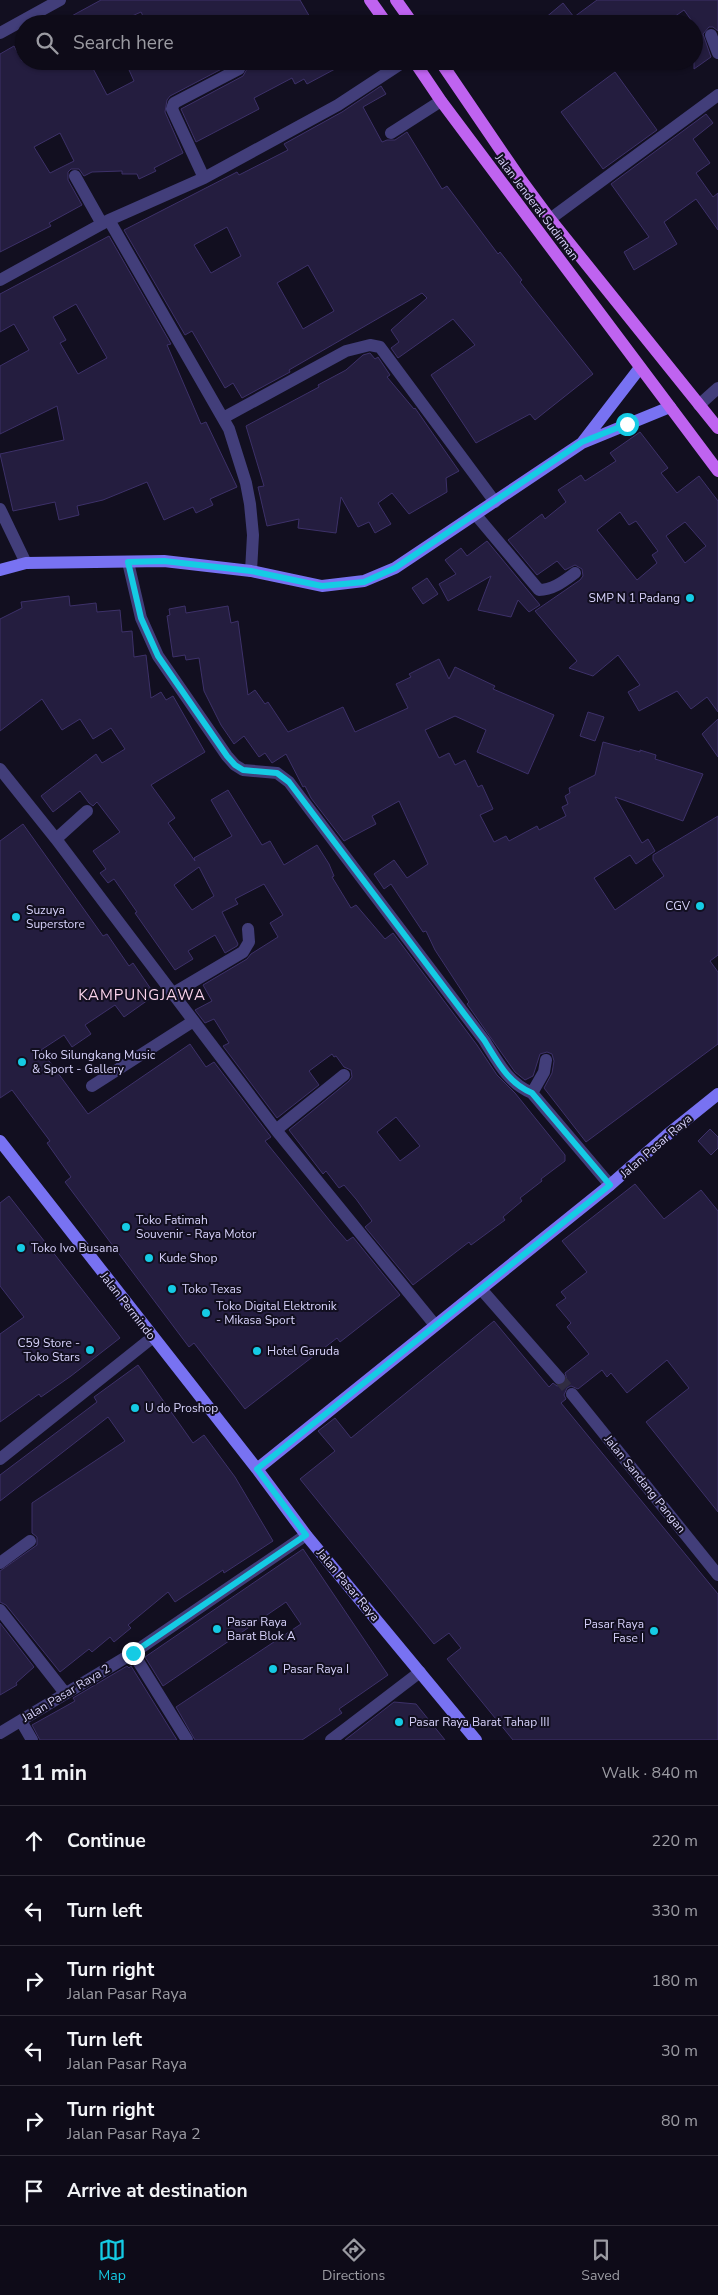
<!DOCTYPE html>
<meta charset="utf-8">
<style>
:root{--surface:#0e0b18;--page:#171421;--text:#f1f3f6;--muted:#9b9ba2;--line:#2e2b37;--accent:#15cbe4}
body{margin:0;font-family:"Nunito Sans",sans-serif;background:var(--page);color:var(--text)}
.stop{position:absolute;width:15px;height:15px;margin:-11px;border:4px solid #15cbe4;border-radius:50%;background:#fff}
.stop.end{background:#15cbe4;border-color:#fff;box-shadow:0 1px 5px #0008}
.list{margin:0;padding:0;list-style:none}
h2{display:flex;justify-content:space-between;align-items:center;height:65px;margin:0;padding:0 20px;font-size:21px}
h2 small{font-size:16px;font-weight:400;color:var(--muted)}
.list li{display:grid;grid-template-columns:32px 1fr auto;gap:15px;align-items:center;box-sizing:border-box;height:70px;padding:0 20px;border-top:1px solid var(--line)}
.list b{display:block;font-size:19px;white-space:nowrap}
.list p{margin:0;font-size:16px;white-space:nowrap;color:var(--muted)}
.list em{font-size:16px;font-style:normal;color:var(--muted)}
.icon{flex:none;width:28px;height:28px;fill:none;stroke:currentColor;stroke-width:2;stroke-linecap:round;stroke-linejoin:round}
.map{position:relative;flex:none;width:718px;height:1740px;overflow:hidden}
.search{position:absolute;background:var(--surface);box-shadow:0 1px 4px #0004;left:15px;right:15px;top:15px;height:55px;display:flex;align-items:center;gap:12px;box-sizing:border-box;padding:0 18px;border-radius:28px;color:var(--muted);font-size:19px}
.sheet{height:485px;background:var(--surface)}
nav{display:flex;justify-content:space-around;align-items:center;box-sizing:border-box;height:70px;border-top:1px solid var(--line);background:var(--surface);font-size:14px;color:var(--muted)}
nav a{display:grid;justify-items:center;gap:2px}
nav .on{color:var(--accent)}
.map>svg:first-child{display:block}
</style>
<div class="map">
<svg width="718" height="1740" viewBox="0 0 718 1740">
<rect width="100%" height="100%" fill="#120f20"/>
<path fill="#241d3f" stroke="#3d3169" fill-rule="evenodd" d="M101 0H300L311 19 302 24H147L141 12 114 24H57Z
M597 0H718V31L713 27H709L703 34 711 57 694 69V24L684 10 664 24H538L563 3 574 17Z
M14 46 22 61H89L107 95 134 81 125 61H237L170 96 167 100 165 112 183 153 154 168 156 171 139 179 137 174H122V171L92 172 84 176 79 169H71L68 172V180L82 205 49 223 51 226 0 252V54ZM60 133 74 161 50 173 34 147Z
M241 61H350L307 84 304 79 295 84 292 78 254 98 259 109 196 142 181 109 243 76 247 69 246 65Z
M615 72 657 130 603 169 561 112Z
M381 86 386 94 363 107 382 142 387 140H395L407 132 442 189 447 186 498 254 500 252 522 280 520 282 593 374 535 420 530 414 476 443 431 375 475 345 453 319 398 358 391 348 399 342 391 330 427 298 422 293 289 370 290 372 242 398 233 383 225 388 192 331 185 335 124 230 237 172 239 175 288 150 284 144 342 112ZM227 227 241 256 211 273 194 245ZM308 265 334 311 303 329 277 283Z
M706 114 713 123 693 139 710 163 696 173 713 197 718 193V230L696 199 664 222 677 244 634 270 624 252 649 237 611 184Z
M109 236 171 344 167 345 201 424 206 422 237 487 210 499 213 505 196 513 193 507 164 520 147 482 103 500 77 506 79 515 59 520 55 502 13 511 0 454 64 440 57 406 0 434V366L29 350 14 324 0 332V294ZM76 304 107 358 78 374 60 343 66 340 53 317Z
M370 353 375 359 378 357 390 375 387 377 414 409 415 408 459 471 446 478 447 492 409 514 392 493 378 503 391 524 375 533 369 522 358 527 341 497 336 533 298 528 299 519 267 526 258 487 264 486 246 426 319 387 318 385 346 370 363 355Z
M640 432 668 468 661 473 677 493 699 476 718 501V712L707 697 691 709 677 691 639 711 628 692 640 685 618 655 593 676 569 668 577 661 535 611 580 580 583 576 582 569 575 565 565 570 557 561 537 575 508 540 542 514 545 519 566 502 558 490 581 475 585 481 616 461 610 453ZM620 512 629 525 636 521 658 551 652 555 657 563 637 580 597 530ZM685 522 706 546 685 563 666 536Z
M487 541 540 605 529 612 518 600 511 617 478 610 491 576 448 601 439 584 456 574 445 560 461 548 467 556Z
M427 578 438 594 423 604 412 588Z
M69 596 70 606 96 603 97 612 120 610 122 632 132 631 134 657 146 655 151 698 161 692 166 700 173 696 205 752 151 785 175 818 168 823 195 861 194 858 232 836 211 800 228 790 262 845 270 841 284 865 317 845 329 864 334 876 332 877 351 908 356 905 385 939 393 933 477 1045 497 1075 515 1093 565 1155V1161L541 1179 542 1181 520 1198 522 1201 503 1217 505 1220 471 1245 469 1242 413 1285 365 1227 372 1221 356 1199 344 1185 339 1188 326 1171 323 1174 289 1130 349 1081 352 1077 351 1070 344 1067 336 1056 334 1057 332 1054 309 1071 319 1085 277 1118 223 1046 229 1043 214 1019 205 1023 195 1010 212 1001 203 985 247 959 251 954 278 937 270 923 283 915 264 884 235 899 238 904 222 912 238 944 237 946 225 953 215 935 188 951 193 959 175 970 135 913 137 912 114 879 108 883 100 873 106 869 93 851 120 832 97 802 93 806 89 803 80 791 53 812 41 796 96 754 102 763 125 749 111 728 93 739 80 719 62 730 42 699 0 731V619L22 608 21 602ZM199 867 214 896 192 910 174 885ZM396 1117 420 1146 400 1161 377 1132Z
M185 606 186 613 228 606 231 623 238 621 248 695 255 690 265 704 268 702 288 732 343 707 355 732 408 708 396 684 411 677 409 674 439 659 449 679 455 667 495 686 493 689 554 715 528 774 477 752 486 730 455 716 425 730 439 758 449 753 455 765 465 760 478 787 482 785 493 809 480 815 494 842 506 836 509 841 537 826 539 830 566 816 562 807 568 804 565 796 570 793 569 788 595 775 603 742 640 752V750L656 755 655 759 703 774 683 821 615 797 642 843 648 839 655 851 636 864 630 855 594 878 615 910 664 876 653 860V855L718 816V955L710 961 718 972V1044L586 1142 544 1088 552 1073 554 1061 552 1054 547 1052 540 1054 533 1076 525 1080 515 1072 467 1004 469 1002 435 950 426 931 423 932 391 884 384 889 374 874 394 860 407 878 428 864 399 801 372 816 376 824 344 841 311 798 305 786 303 787 286 754 272 763 265 753 259 757 244 736 234 744 221 725 204 691 199 658 186 660 185 655 173 657 167 616 170 615 169 609Z
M588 712 604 717 595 741 580 736Z
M718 719V757L702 734Z
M23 824 103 936 107 934 129 966 133 963 155 995 124 1017 115 1005 85 1025 91 1034 72 1047 64 1035 41 1050 88 1114 190 1044 206 1067 214 1062 271 1137 265 1141 334 1226 347 1241 353 1237 400 1295 340 1342 337 1338 245 1409 194 1343 189 1347 65 1182 71 1177 47 1143 50 1141 12 1090 0 1098V841Z
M710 1129 718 1137V1148L711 1155 698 1141Z
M635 1184 664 1219 701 1190 718 1211V1512L646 1422 689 1388 667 1360 627 1393 611 1373 607 1377 602 1370 578 1389 571 1386 567 1388 564 1395 566 1399 561 1403 718 1594V1740H513L447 1659 461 1648 449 1633 434 1644 300 1479 335 1451 318 1431 335 1418 351 1438 494 1321 549 1387 553 1383 557 1386 564 1384 567 1380 565 1373 589 1354 567 1327 571 1323 556 1305 566 1298 561 1292 587 1272 562 1241Z
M9 1196 120 1338 71 1376 41 1397 39 1394 0 1422V1334L24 1317 0 1286V1203Z
M138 1365 193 1443 204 1435 235 1477 273 1541 224 1573 223 1570 175 1602 168 1592 128 1625 131 1628 114 1642 110 1637 92 1652 89 1649 60 1672 6 1605 0 1602V1571L37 1545V1537L32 1533V1503L125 1441 108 1417 0 1501V1475L97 1402 94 1397Z
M303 1549 388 1675 339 1709 342 1713 302 1740H195L176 1707 301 1624 286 1602 163 1686 145 1657Z
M0 1623 34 1667 16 1683 17 1685 0 1695Z
M127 1666 129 1668 131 1666 177 1740H40L32 1725 75 1701 73 1698Z
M394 1702 416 1704 445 1740H345Z"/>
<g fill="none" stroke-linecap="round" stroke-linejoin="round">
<path stroke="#302c41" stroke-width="12" stroke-dasharray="12 6" stroke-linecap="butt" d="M559 1378 572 1394"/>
<path stroke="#423e7a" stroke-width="12" d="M0 33 60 0
M711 35 718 53
M391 133 441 101
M75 176 102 224
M204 178 172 109 174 103 239 69
M550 219 718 95
M109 220 229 429 246 483 250 504 253 535 251 571
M0 280 109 220 204 178 338 105 405 61
M223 418 346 351 370 345 380 347 495 502
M0 509 26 563
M476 515 539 590C553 590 564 581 575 573
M128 562 141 618 158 656 227 756 235 765 243 770 277 773 289 782 484 1040C498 1062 507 1082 532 1093L610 1185
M0 769 56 839 276 1130 435 1325
M56 839 87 811
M172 994 243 952 249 942 248 929
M92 1086 192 1022
M532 1093 544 1072 546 1060
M276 1130 344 1075
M481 1289 559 1378
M572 1394 718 1575
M0 1459 153 1337
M0 1563 30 1541
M0 1610 65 1693
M133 1653 187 1740
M21 1721 32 1740
M0 1733 133 1653 306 1535
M331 1740 420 1672"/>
<path stroke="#423e7a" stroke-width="12" d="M699 405 718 388"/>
<path stroke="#7872f2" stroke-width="12" d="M582 443 639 369
M0 570 26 563 164 561 251 571 322 586 364 581 395 568 582 443 670 407
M0 1141 257 1469 306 1535 476 1740
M257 1469 610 1185 667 1135 718 1094"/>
<path stroke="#bf63f0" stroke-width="12" d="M370 0 387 24
M396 0 413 24
M414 61 441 101 718 471
M440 61 519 177 550 219 718 428"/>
</g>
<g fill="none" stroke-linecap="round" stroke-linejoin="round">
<path stroke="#15cbe4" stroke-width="6" d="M133 1653 306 1535 257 1469 610 1185 532 1093C507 1082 498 1062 484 1040L289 782 277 773 243 770 235 765 227 756 158 656 141 618 128 562 164 561 251 571 322 586 364 582 395 568 582 442 627 424"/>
</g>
<g fill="#15cbe4" stroke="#120f20" stroke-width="2">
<circle cx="690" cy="598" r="5"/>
<circle cx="700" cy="906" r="5"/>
<circle cx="16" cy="917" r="5"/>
<circle cx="22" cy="1062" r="5"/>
<circle cx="126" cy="1227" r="5"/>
<circle cx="21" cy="1248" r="5"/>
<circle cx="149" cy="1258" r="5"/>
<circle cx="172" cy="1289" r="5"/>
<circle cx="206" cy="1313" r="5"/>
<circle cx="90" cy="1350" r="5"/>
<circle cx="257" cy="1351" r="5"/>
<circle cx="135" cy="1408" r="5"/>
<circle cx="217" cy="1629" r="5"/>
<circle cx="654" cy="1631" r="5"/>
<circle cx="273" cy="1669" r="5"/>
<circle cx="399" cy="1722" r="5"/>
</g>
<g text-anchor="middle" stroke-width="4" stroke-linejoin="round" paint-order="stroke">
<g font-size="12" fill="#d7d2fb" stroke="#120f20">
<text transform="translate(537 207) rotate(53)" y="4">Jalan Jenderal Sudirman</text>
<text transform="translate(656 1146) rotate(-41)" y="4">Jalan Pasar Raya</text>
<text transform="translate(128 1306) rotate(52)" y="4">Jalan Permindo</text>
<text transform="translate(645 1484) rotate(51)" y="4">Jalan Sandang Pangan</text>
<text transform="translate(348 1585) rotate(50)" y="4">Jalan Pasar Raya</text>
<text transform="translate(66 1693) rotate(-31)" y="4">Jalan Pasar Raya 2</text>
</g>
<g font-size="12" fill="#d7d2fb" stroke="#120f20" text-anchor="start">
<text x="680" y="602" text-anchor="end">SMP N 1 Padang</text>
<text x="690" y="910" text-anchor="end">CGV</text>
<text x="26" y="914">Suzuya<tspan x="26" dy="14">Superstore</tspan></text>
<text x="32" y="1059">Toko Silungkang Music<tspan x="32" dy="14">&amp; Sport - Gallery</tspan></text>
<text x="136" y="1224">Toko Fatimah<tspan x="136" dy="14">Souvenir - Raya Motor</tspan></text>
<text x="31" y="1252">Toko Ivo Busana</text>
<text x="159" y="1262">Kude Shop</text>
<text x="182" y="1293">Toko Texas</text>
<text x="216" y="1310">Toko Digital Elektronik<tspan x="216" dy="14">- Mikasa Sport</tspan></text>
<text x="80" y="1347" text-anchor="end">C59 Store -<tspan x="80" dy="14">Toko Stars</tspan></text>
<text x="267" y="1355">Hotel Garuda</text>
<text x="145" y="1412">U do Proshop</text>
<text x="227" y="1626">Pasar Raya<tspan x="227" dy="14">Barat Blok A</tspan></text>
<text x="644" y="1628" text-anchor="end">Pasar Raya<tspan x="644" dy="14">Fase I</tspan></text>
<text x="283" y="1673">Pasar Raya I</text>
<text x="409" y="1726">Pasar Raya Barat Tahap III</text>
</g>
<g font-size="15" letter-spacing="1" fill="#fbd4ec" stroke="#120f20">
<text x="142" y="1000">KAMPUNGJAWA</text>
</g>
</g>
</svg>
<div class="stop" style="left:627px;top:424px"></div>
<div class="stop end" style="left:133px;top:1653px"></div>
<div class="search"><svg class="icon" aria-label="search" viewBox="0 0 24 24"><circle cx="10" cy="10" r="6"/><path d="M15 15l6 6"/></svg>Search here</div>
</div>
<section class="sheet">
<h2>11 min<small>Walk · 840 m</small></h2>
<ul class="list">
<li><svg class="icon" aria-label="ahead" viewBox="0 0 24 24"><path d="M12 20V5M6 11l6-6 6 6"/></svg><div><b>Continue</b></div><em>220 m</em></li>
<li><svg class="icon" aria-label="left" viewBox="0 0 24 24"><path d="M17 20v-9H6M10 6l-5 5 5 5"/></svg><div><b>Turn left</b></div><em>330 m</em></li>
<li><svg class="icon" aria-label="right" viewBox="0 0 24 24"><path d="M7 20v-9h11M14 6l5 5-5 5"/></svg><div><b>Turn right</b><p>Jalan Pasar Raya</p></div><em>180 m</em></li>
<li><svg class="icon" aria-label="left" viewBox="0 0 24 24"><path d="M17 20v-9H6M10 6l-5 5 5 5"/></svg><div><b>Turn left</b><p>Jalan Pasar Raya</p></div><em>30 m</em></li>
<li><svg class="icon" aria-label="right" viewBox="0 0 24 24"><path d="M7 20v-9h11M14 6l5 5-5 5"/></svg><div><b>Turn right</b><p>Jalan Pasar Raya 2</p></div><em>80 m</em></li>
<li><svg class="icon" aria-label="arrive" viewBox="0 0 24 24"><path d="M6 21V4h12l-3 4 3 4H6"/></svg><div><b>Arrive at destination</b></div></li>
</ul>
</section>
<nav>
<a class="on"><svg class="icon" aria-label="map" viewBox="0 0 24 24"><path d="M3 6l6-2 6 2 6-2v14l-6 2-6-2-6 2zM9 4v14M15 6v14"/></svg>Map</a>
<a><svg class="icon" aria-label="directions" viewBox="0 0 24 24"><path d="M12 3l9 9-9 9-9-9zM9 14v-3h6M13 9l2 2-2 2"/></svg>Directions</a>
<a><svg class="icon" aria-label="saved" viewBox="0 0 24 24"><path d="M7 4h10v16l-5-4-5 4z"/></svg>Saved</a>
</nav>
